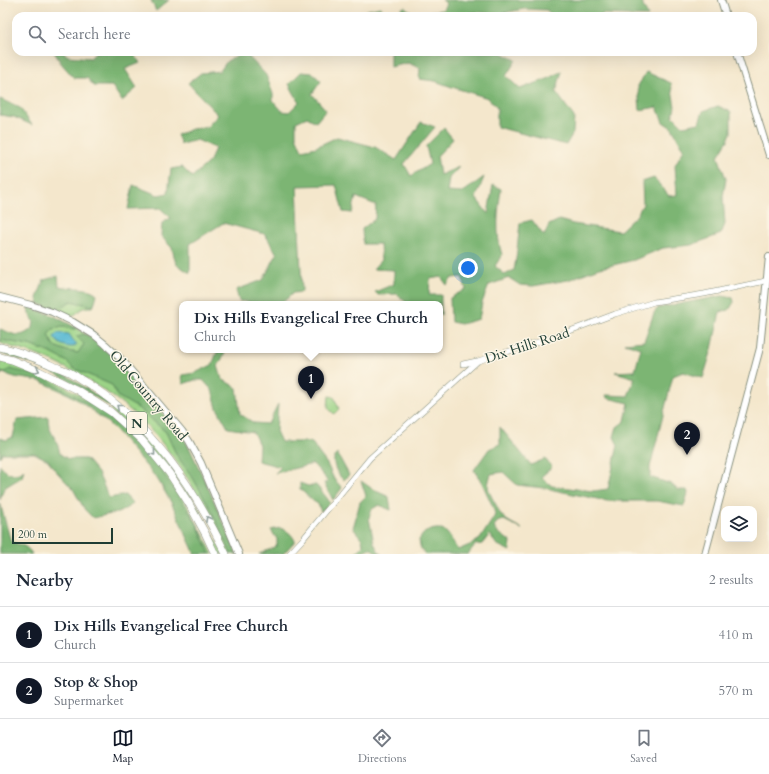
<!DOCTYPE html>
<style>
:root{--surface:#fff;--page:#f6f6f7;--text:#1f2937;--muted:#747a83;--line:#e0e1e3;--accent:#111827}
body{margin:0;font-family:Cardo,serif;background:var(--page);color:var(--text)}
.controls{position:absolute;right:12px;bottom:12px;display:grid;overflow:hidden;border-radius:8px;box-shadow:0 4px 16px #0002}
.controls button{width:36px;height:36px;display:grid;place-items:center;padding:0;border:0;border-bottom:1px solid var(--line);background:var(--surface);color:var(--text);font:20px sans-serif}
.scale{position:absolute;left:12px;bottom:10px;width:101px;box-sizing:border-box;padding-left:4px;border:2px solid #1f3d34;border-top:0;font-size:11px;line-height:14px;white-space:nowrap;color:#1f3d34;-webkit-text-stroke:3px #fcf5e5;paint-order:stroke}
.you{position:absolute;left:468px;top:268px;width:14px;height:14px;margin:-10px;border:3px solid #fff;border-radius:50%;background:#1a73e8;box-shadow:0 0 0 6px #1a73e833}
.badge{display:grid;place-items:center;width:26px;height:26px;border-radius:50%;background:var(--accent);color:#fff;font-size:13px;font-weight:700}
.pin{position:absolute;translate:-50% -33px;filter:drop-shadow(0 1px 2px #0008)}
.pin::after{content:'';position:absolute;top:21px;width:14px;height:12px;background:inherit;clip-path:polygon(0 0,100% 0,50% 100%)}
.popup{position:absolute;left:179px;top:301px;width:264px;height:52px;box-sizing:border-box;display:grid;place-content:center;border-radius:8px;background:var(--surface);filter:drop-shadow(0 1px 3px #0005);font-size:13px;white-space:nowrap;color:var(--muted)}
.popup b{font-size:15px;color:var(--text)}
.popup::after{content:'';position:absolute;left:50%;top:100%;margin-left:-8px;border:8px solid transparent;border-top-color:var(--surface)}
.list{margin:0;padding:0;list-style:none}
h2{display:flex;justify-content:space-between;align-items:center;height:52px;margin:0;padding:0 16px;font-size:17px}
h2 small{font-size:13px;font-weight:400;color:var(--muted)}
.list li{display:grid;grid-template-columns:26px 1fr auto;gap:12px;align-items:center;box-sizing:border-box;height:56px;padding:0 16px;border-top:1px solid var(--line)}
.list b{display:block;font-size:15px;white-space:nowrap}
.list p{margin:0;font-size:13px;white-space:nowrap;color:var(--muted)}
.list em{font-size:13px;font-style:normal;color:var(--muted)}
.icon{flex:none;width:22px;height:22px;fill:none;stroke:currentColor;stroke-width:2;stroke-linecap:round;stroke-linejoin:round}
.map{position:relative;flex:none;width:769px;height:554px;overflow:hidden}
.search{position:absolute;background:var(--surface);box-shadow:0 4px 16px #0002;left:12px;right:12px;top:12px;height:44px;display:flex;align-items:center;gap:10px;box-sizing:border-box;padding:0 14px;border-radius:12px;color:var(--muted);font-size:15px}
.sheet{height:164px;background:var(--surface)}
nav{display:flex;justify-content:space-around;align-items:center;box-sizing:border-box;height:56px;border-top:1px solid var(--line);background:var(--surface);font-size:11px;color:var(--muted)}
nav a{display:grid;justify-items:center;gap:2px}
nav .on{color:var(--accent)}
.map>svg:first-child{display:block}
</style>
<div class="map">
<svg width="769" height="554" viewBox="0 0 769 554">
<rect width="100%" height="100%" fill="#fcf5e5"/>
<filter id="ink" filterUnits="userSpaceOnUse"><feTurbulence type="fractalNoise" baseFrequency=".025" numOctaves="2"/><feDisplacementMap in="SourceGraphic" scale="8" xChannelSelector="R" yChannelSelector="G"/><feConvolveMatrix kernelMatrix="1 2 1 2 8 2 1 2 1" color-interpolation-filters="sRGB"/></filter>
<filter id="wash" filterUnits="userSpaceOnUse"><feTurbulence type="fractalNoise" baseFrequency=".012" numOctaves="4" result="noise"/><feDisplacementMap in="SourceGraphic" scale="16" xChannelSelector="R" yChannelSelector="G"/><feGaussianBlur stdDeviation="0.9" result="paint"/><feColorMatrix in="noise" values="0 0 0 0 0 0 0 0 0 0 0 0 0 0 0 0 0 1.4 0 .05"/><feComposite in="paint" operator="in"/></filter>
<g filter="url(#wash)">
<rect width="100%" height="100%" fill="#f4e7cc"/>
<path fill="#9bd386" stroke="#5d885d" d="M71 301 92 306 94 305 93 307C89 307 86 307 83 308 78 311 74 317 69 317 64 316 60 313 56 311Z
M63 327 74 329 77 328 85 334 77 336 84 344 78 353 67 351 54 346 48 335 53 329Z
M0 340 29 345 38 348 53 354 66 361 73 368 112 385 117 396 138 408 166 432 177 456 193 478 210 508 231 554H227C202 496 167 436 115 398 97 385 75 372 54 362 37 354 18 349 0 343Z
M0 360C17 365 35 371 51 379 89 398 124 424 152 456 177 484 196 520 213 554H210L196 522 134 439 99 409 40 376 4 373 0 372Z
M329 396 334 397 339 409 334 414 328 408Z
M114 406 132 421 162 453 184 485 200 511 223 554H217L182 487 111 410Z"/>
<path fill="#7cb573" stroke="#4e7954" d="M151 0H169L156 11Z
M442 0H642L643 6 648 16H630L629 15 602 14 601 16H551L547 10 524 9 498 14 473 12 461 16H393L404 7 414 13 443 10 446 3Z
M380 7 385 14 389 16H353L368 10Z
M54 52H63L68 56 91 58 95 52H133L140 63 125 69 137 88 122 101 112 86H94L87 78H74L61 63Z
M244 52 266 75 273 94V100L282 111 289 112 299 102 289 84 301 72 312 73 321 81 312 94 326 110 316 122 307 117 296 122V136L302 150 316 147 337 137 375 147 396 160 421 122 435 127 404 164 411 176 430 164 426 146 444 128 453 139 437 156 440 175 459 167 449 178 447 192 462 193 484 177 476 198 488 214 493 185 501 189C498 211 495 233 502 255L495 266 505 275 514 270 516 259 520 223 532 220 544 236 549 225 559 220 573 224 620 231 637 215 643 204 642 182 654 178 669 196 677 195 675 165 684 149 672 128 663 122 657 107 640 110 638 86 646 72 671 83 675 107 673 116 683 126 699 123 703 111 718 106 731 112V133L728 140 718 156 726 179 723 196 725 224 721 234 691 245 663 248 634 260 596 269 568 280 533 286 520 285 509 278 489 285 482 303 479 319 461 324 451 322 450 298 466 289 462 277 452 278 447 285 441 277 430 279 429 295H441V315H440V304H408L397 294 378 295 375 292 394 284V270L373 269 381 260 380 244H363L362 229 375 219 376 205 356 197 352 213 343 212 336 185 297 186 302 292 293 293 281 304H265L239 301 236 290 263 280 277 254 265 234 223 223 190 244V273L176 264 172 248 161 236 162 223 171 218 160 208 128 209 133 185 158 195 168 193 171 169 182 167 192 177 210 161 215 148 197 140 181 144 177 135 192 129 207 127 218 115 188 83 201 73 220 71 227 61Z
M390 52H500L516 60 506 76 520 89 550 78 562 71 556 92 574 117 573 133 566 145 497 127V108L488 98 452 87 435 81 419 79 420 68 408 63 390 67Z
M0 99 20 108 32 125 14 117 0 115Z
M58 276 59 286C70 289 89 286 97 294L94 305 92 306 71 301 56 311 38 303 37 298 44 280Z
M722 296 733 298 734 302 729 310 720 312 712 349 703 378 683 372 673 376 650 467V477L671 484 678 490H687L688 493 684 506 657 501H607L544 488 517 485 503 472 491 474C486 488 488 490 495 503 498 508 499 513 503 517 508 522 516 525 522 529L504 520 497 522 494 527 496 531 511 542 510 551 496 544 490 534 482 544 475 545 468 554H425L420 547 419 540C423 534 424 532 431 530 448 525 449 538 458 550L472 544 480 539 494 517 495 514 493 507 482 483 474 470 489 449 500 444V427L531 465 545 459 552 467 541 477 552 486 593 491 608 489 618 445 614 437 617 427 625 421 629 403 607 398 606 395 628 396 635 378 615 372 635 371 641 348 625 343 644 341 654 313 658 308Z
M28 307 52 315 77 328 74 329 63 327 53 329 48 335 54 346 67 351 78 353 84 344 76 336 85 334 93 338 120 362 183 437 189 447 211 494 237 554H231L210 508 193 478 177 456 166 432 138 408 117 396 112 385 73 368 66 361 53 354 38 348 29 345 0 340V329C15 334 18 340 33 328L34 321 29 314Z
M0 350 38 362 69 377 107 402 112 408 68 380 37 365 0 353Z
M218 350H220L225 353 218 366 222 379 237 388 240 414 254 423 268 424 278 404 276 431 281 442H306L309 441 313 444 318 452 327 464 334 479 342 488 333 500 324 483H328L324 476 313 464 309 465 275 473 281 467 258 461 259 445 253 432 228 428 217 408 212 390 203 380H195L183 384 182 375 195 373 212 365Z
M10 369 40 376 99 409 134 439 152 457 196 522 210 554H195L172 504 158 480 118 433 108 423 88 407 70 395 40 381 14 377 4 373 0 375V372L4 373Z
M48 417C48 431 53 432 57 444 59 447 59 451 60 454L68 459H86L98 473 109 498 125 495 133 504 120 512 93 518 85 510 73 489 55 470 48 460 34 453H2L0 457V438L6 440 13 437 17 420Z
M337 453 349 475 344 480C338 476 333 466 334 459 334 458 337 453 337 453Z
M0 465C7 474 11 476 22 472L24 469 22 477 12 483 4 488 0 500Z
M361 481 374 490 389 497 391 510 379 505 372 509 369 518 374 543 379 552 382 554H378L372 549H367L355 554 363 546 362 539 353 528 355 521 360 502 366 496Z
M300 483 308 486 316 485 327 498 330 503 321 512 318 504 313 501 300 489Z
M0 503 11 542C20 545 27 545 32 554H0Z
M280 528C288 531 292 534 295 541L283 554H259L271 549 277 545V539L271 530Z"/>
<path fill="#53b7d2" stroke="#397a83" d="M57 333 69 334 73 340 77 344 73 347C64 347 58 344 54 337Z"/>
</g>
<g filter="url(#ink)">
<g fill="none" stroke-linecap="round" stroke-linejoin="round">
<defs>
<path id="minor" d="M463 364 477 361
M289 554 303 539 370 458 478 361 551 338 615 314 654 302 704 294 761 282 767 280"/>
<path id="major" d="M721 0 726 16
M737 52 769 155
M0 297 31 305 52 312 73 322 94 335 105 344 122 360 182 431 189 441 201 463 239 554
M705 554 760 348 769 257"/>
<path id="highway" d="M0 347C17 351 33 357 49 364 55 367 62 369 69 372 75 375 81 380 87 383 152 425 193 486 226 554
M0 357 12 360 39 371 77 390 111 412 142 440 169 473 188 502 205 533 215 554"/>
</defs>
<use href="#minor" stroke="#8a9280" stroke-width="6"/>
<use href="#major" stroke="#8a9280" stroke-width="8"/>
<use href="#highway" stroke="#8a9280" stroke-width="8"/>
<use href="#minor" stroke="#fff" stroke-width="5"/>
<use href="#major" stroke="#fff" stroke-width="6"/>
<use href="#highway" stroke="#fff" stroke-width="7"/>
</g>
<defs><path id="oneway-chevron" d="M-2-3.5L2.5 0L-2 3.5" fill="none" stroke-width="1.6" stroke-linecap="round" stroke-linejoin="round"/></defs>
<g stroke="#8f9e9a">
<use href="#oneway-chevron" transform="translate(37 370) rotate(22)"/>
<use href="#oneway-chevron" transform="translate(119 407) rotate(-141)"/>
<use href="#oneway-chevron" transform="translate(153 453) rotate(50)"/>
<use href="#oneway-chevron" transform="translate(208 519) rotate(-119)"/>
</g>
</g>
<g text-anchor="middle" stroke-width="3" stroke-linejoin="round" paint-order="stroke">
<rect fill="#fcf5e5" stroke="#617469" stroke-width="1" x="127" y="412" width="20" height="22" rx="3"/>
<g font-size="13" font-weight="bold" fill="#1f3d34">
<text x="137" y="428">N</text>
</g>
<g font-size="14" fill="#1f3d34" stroke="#fcf5e5">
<text transform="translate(527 345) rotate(-18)" y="5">Dix Hills Road</text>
<text transform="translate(149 395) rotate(50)" y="5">Old Country Road</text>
</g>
</g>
</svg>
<div class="controls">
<button><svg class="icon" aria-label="layers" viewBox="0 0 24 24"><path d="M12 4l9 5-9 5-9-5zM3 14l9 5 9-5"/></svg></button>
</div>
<div class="scale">200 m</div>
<div class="you"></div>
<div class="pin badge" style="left:311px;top:399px">1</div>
<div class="popup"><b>Dix Hills Evangelical Free Church</b>Church</div>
<div class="pin badge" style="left:687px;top:455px">2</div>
<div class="search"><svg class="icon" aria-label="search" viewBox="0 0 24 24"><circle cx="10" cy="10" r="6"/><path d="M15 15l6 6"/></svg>Search here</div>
</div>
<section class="sheet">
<h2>Nearby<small>2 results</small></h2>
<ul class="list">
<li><span class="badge">1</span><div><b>Dix Hills Evangelical Free Church</b><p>Church</p></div><em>410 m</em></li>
<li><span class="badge">2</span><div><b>Stop &amp; Shop</b><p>Supermarket</p></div><em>570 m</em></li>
</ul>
</section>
<nav>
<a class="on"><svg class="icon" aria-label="map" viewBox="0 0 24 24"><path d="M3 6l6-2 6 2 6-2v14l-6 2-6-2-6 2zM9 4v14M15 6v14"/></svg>Map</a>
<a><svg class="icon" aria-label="directions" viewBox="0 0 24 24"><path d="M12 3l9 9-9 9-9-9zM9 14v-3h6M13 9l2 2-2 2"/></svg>Directions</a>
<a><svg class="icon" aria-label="saved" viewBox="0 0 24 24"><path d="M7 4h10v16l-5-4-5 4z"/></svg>Saved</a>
</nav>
